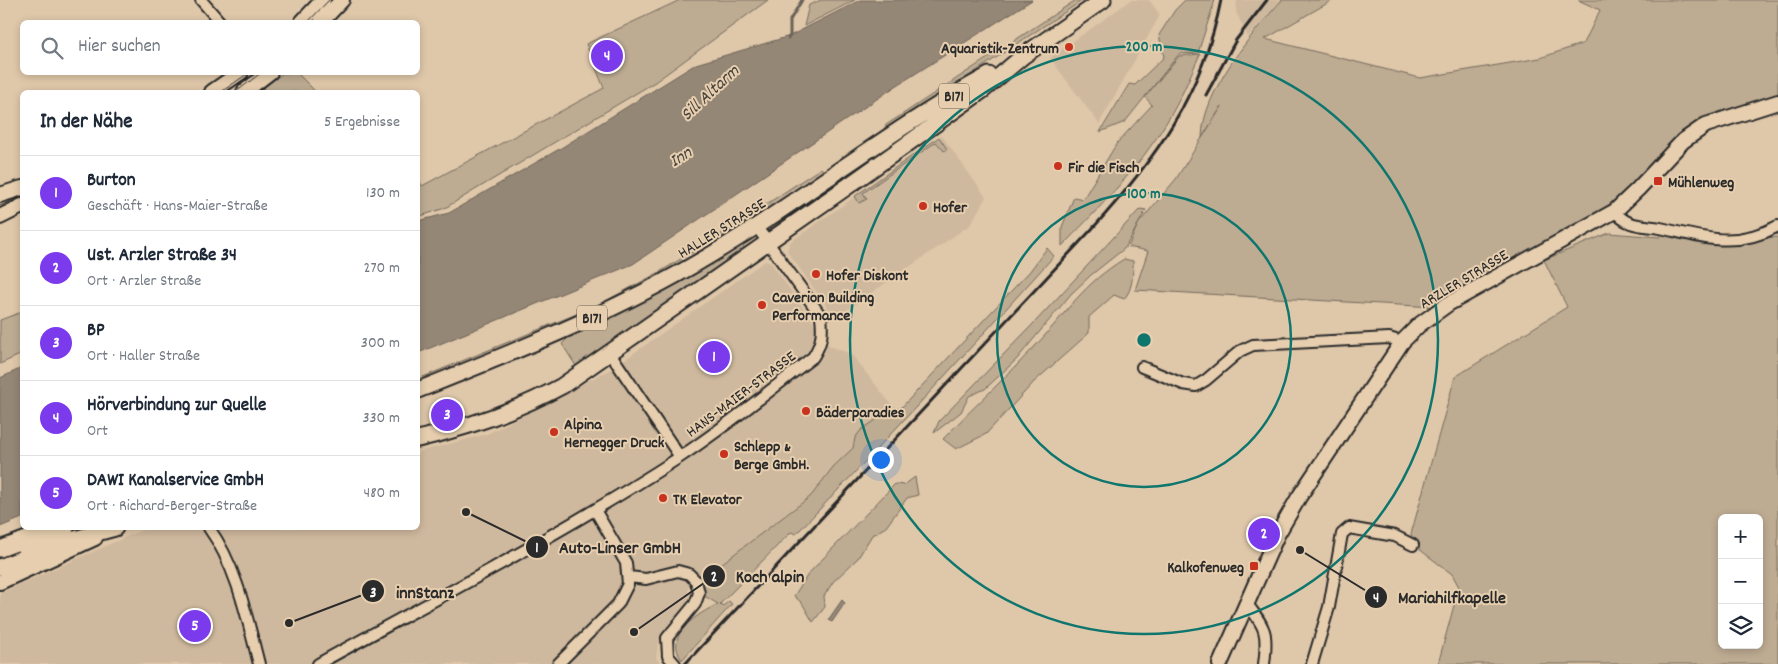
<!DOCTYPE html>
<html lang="de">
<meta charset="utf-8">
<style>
:root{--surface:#fff;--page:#f6f6f7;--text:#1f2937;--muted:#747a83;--line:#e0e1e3;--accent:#7c3aed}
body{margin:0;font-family:Dekko,sans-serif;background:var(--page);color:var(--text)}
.controls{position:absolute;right:15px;bottom:15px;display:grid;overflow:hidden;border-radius:8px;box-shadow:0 2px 8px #0003}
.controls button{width:45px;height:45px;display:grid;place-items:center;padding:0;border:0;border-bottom:1px solid var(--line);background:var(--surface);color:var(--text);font:25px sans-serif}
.you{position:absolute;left:880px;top:459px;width:18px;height:18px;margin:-12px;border:4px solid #fff;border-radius:50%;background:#1a73e8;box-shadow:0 0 0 8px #1a73e833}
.badge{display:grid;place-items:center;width:32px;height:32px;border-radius:50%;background:var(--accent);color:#fff;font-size:16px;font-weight:700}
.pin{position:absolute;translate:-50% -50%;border:2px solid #fff;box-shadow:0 1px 5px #0006}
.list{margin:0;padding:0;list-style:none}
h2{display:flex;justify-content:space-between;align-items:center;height:65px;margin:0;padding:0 20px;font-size:21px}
h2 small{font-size:16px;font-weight:400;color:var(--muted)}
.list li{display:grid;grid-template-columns:32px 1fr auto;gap:15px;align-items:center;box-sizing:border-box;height:75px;padding:0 20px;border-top:1px solid var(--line)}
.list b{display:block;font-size:19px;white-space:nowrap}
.list p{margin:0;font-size:16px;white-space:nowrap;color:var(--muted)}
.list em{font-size:16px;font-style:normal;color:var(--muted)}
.icon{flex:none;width:28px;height:28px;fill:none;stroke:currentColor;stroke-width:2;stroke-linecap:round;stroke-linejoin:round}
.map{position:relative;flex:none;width:1778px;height:664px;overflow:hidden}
.search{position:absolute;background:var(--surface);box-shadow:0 2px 8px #0003;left:20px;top:20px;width:400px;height:55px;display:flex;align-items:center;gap:12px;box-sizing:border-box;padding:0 18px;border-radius:8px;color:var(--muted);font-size:19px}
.panel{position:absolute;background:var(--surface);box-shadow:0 2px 8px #0003;left:20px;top:90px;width:400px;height:440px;border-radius:8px}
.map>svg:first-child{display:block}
</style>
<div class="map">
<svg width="1778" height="664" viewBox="0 0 1778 664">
<rect width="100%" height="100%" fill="#dfc7a9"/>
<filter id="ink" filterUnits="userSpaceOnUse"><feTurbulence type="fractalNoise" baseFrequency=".02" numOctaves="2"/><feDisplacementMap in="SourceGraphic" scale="10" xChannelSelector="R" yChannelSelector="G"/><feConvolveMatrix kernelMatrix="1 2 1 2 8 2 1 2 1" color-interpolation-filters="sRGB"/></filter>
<g filter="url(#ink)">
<path fill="#cfb99e" d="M1131 0H1149L1160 15 1099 124 1050 58Z
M1237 0H1282L1248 37 1236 12Z
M942 136 986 197 970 225 835 318 787 251 790 242Z
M765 261 771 263 830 346 851 354 894 408 861 430 855 438 853 448 833 467 811 496 688 588 689 603 683 618 658 644 656 658 661 664H0V593L146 528H418V452L487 434 611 369Z"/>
<path fill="#bdab92" stroke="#746b5e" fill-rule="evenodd" d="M680 0H768L655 82 445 208 418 217V178L422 186 604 88 586 44Z
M821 0H855L804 26 809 5Z
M1076 0H1083L886 131 884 129 886 125Z
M1185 0H1215L1198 53 1179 54 1125 122 1100 132 1129 84 1135 85 1164 57 1159 35 1175 10Z
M1282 0H1333L1265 39 1420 78 1540 58 1584 43 1600 10 1578 0H1778V101L1695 124 1615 211 1434 307 1135 290 1148 251 1128 247 1138 224 1176 179 1222 106 1202 138C1202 92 1252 33 1282 0Z
M1200 54C1190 76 1181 99 1168 120 1140 167 1100 207 1062 246V227L1074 197 1083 199 1117 143 1152 105 1145 97 1179 56Z
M283 73H297L316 92H258Z
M981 83 774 230 781 220Z
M939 137 947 149 944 151 936 142 863 193 867 199 859 203 855 196Z
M821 168 825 172 745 226 743 222 744 219Z
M1140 209 1146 210 1125 248 1091 275 1071 294 1017 359 985 389 969 396 961 412 934 433 939 421 1035 322Z
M731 228 736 232 719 243 600 309 418 384V379L596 306 658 273Z
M1661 229 1725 241 1778 237V664H1438L1459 587 1452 574 1415 546 1411 534 1455 377 1567 307 1544 260 1609 233 1660 237ZM1722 518H1759V645H1722Z
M742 244 746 250 578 369 562 344 572 334Z
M1047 248 1054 256C969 350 884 443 796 534L791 532 720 604 723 606 729 601 732 604 682 660C663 634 698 614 718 604L699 593 696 581 713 570 811 496 833 467 853 448 855 438 861 430 894 408 900 409 1030 271Z
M1124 259 1133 261C1133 274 1133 289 1124 299L1114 295 1089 317V333L1034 382 986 434 956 449 943 439C973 407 1007 377 1037 344 1068 311 1083 284 1124 259Z
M22 312V354L0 364V320Z
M915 477 918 495 907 498 886 527 872 535 858 558 833 582 824 596 825 607 813 622 802 603 794 596 809 573 895 484 904 485Z"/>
<path fill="#958776" stroke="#6b6258" d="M860 0H1032L896 86 633 264 418 353V221L449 213 561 148 696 64 790 36Z
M22 368V518L0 527V378Z
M842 600 845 603 832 622 828 620Z"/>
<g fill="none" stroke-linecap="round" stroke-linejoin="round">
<path stroke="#6b6258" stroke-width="3" d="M788 38 790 36V20L802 0"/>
<defs>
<path id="street" d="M201 0 220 22
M1615 211C1626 227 1643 225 1660 228 1705 238 1735 249 1778 226
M610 353 680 457
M1142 367 1183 384 1196 386 1206 380 1240 351 1253 345 1389 338 1402 342
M209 528C237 567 247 618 259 664
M629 577 646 579 678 571 689 574 696 581 699 593 695 604 667 638 668 656 675 664
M1247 604C1266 628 1268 633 1264 664
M318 664C439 597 563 533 680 457 726 427 769 391 813 357 822 343 823 333 821 316L756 226
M558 664 618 604 628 584 626 563 595 510
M1312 664 1329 607 1342 534 1349 528 1395 536 1413 545"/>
<path id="secondary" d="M302 22 323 0
M321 22 342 0
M212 92 241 72
M244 92 270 72
M0 195 22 188
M0 217 22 206
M0 582 95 538
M1220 664 1277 535 1299 497 1402 342 1419 325 1448 304 1615 211 1638 189 1683 141 1706 125 1778 102"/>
<path id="primary" d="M418 390C511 353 603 317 690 267 793 208 885 132 989 75
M418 439C469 427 516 411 562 386L841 191 983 90 1023 56 1103 0
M24 547 66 528
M0 549 32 537
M0 567 60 543 115 528"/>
</defs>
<use href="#street" stroke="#2b2b2b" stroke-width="14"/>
<use href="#secondary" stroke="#2b2b2b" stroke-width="18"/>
<use href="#primary" stroke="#2b2b2b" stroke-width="19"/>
<use href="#street" stroke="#e6ceae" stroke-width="10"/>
<use href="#secondary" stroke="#e6ceae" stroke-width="14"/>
<use href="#primary" stroke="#e6ceae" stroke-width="15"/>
<path stroke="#2b2b2b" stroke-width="1" d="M308 22 329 0
M221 92 250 72
M236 92 262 72
M0 206 22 196"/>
<path stroke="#2b2b2b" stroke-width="3" d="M1206 95 1236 40 1267 0
M685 664 1092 229C1155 160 1203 93 1221 0"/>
</g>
</g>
<g fill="none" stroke="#0f766e" stroke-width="2.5">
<circle cx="1144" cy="340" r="147"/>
<circle cx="1144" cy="340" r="294"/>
</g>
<g fill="#c8321e" stroke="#e6ceae" stroke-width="2">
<circle cx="1069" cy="47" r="5"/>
<circle cx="1058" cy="166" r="5"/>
<rect x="1653" y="176" width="10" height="10" rx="2.5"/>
<circle cx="923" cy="206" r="5"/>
<circle cx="816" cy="274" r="5"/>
<circle cx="762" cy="305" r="5"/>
<circle cx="806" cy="411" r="5"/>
<circle cx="554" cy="432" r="5"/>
<circle cx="724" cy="454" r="5"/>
<circle cx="663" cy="498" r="5"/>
<rect x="1249" y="561" width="10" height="10" rx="2.5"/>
</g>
<g text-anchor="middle" stroke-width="4" stroke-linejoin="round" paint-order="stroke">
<g fill="#e6ceae" stroke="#635c52" stroke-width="1">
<rect x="939" y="83.5" width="30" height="25" rx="4"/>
<rect x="577" y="305.5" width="30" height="25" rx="4"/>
</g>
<g font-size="15" font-weight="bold" fill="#2b2b2b">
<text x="954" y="101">B171</text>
<text x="592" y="323">B171</text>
</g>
<g font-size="16" font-weight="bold" fill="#2b2b2b" stroke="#e6ceae" text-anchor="start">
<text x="1059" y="53" text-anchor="end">Aquaristik-Zentrum</text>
<text x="1068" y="172">Fir die Fisch</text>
<text x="1668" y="187">Mühlenweg</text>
<text x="933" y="212">Hofer</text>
<text x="826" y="280">Hofer Diskont</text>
<text x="772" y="302">Caverion Building<tspan x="772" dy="18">Performance</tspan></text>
<text x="816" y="417">Bäderparadies</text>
<text x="564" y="429">Alpina<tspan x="564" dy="18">Hernegger Druck</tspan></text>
<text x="734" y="451">Schlepp &amp;<tspan x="734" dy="18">Berge GmbH.</tspan></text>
<text x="673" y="504">TK Elevator</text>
<text x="1244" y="572" text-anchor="end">Kalkofenweg</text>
</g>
<g font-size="16" fill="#2b2b2b" stroke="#e6ceae">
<text transform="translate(721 227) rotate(-32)" y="6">HALLER STRASSE</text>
<text transform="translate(1463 278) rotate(-31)" y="6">ARZLER STRASSE</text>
<text transform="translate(740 393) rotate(-37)" y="6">HANS-MAIER-STRASSE</text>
</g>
<g font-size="18" font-style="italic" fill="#46423e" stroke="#e6ceae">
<text transform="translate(709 92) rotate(-43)" y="6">Sill Altarm</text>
<text transform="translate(680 156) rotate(-32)" y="6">Inn</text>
</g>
</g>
<circle cx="1144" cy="340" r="8" fill="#0f766e" stroke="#e6ceae" stroke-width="2.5"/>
<g font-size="15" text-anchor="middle" font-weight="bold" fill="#0f766e" stroke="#e6ceae" stroke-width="4" stroke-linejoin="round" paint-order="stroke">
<text x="1144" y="51">200 m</text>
<text x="1144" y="198">100 m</text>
</g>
<path fill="none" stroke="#2b2b2b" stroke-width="2" d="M466 512L537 547M634 632L714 576M289 623L373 591M1300 550L1376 597"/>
<g fill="#2b2b2b" stroke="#e6ceae" stroke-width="2">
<circle cx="466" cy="512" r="5"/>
<circle cx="634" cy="632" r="5"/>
<circle cx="289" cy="623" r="5"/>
<circle cx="1300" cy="550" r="5"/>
<circle cx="537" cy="547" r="12"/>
<circle cx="714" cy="576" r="12"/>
<circle cx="373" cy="591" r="12"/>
<circle cx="1376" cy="597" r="12"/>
</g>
<g font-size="15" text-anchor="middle" font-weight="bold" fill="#fff">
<text x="537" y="552">1</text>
<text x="714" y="581">2</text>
<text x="373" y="597">3</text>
<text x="1376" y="602">4</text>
</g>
<g font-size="18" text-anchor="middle" font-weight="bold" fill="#2b2b2b" stroke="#e6ceae" stroke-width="4" stroke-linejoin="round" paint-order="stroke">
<text x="620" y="553">Auto-Linser GmbH</text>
<text x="770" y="582">Koch alpin</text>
<text x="425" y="598">innStanz</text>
<text x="1452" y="603">Mariahilfkapelle</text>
</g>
</svg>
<div class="controls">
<button>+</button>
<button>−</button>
<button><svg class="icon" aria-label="layers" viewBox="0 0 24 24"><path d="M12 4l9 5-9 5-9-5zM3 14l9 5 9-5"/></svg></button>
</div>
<div class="you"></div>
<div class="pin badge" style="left:714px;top:357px">1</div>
<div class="pin badge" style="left:1264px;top:534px">2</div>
<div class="pin badge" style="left:447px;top:415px">3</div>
<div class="pin badge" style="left:607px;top:56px">4</div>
<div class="pin badge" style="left:195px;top:626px">5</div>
<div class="search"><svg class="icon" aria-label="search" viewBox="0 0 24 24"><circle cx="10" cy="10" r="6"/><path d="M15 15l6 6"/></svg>Hier suchen</div>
<section class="panel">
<h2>In der Nähe<small>5 Ergebnisse</small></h2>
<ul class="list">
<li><span class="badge">1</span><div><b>Burton</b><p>Geschäft · Hans-Maier-Straße</p></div><em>130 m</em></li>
<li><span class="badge">2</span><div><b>Ust. Arzler Straße 34</b><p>Ort · Arzler Straße</p></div><em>270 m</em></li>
<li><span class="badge">3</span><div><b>BP</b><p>Ort · Haller Straße</p></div><em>300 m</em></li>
<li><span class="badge">4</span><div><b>Hörverbindung zur Quelle</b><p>Ort</p></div><em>330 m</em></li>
<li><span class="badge">5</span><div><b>DAWI Kanalservice GmbH</b><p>Ort · Richard-Berger-Straße</p></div><em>480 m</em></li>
</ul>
</section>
</div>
